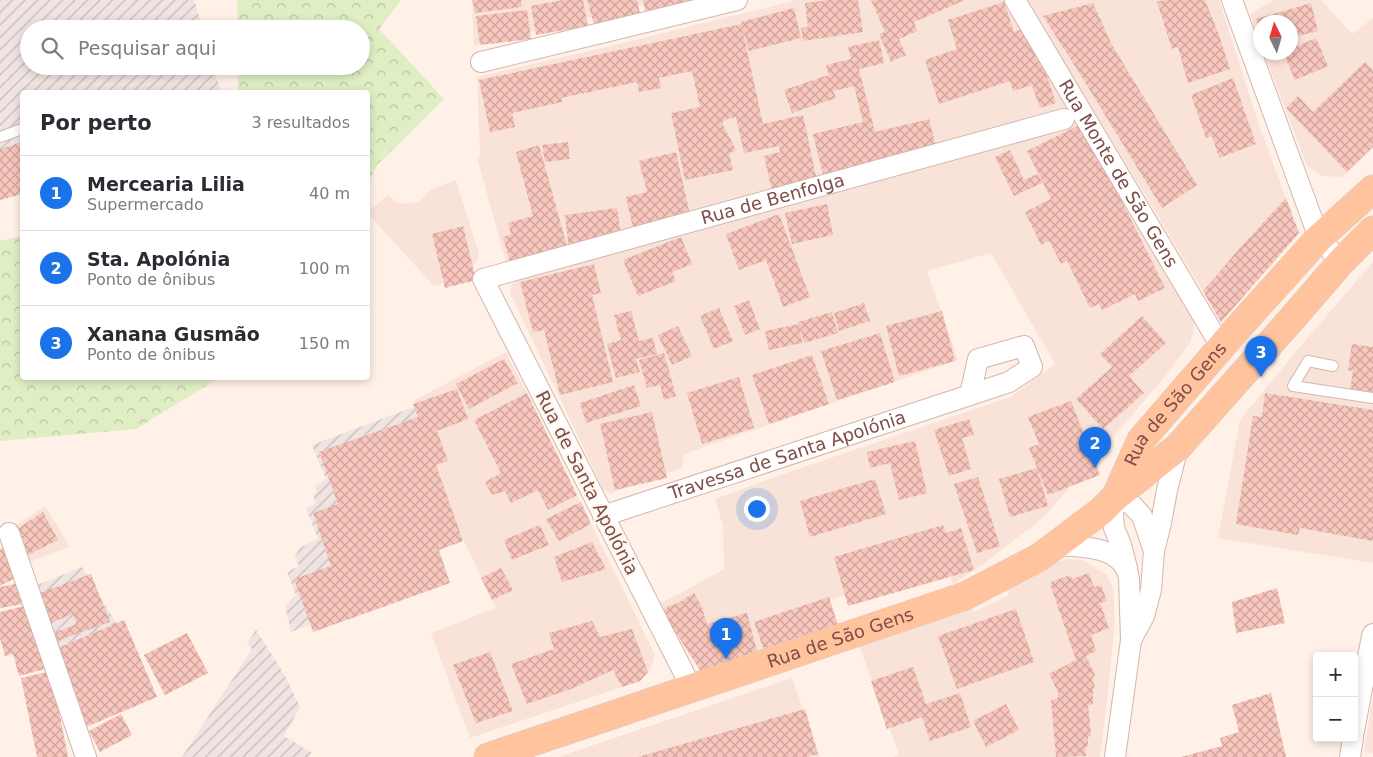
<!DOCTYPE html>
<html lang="pt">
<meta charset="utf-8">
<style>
:root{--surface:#fff;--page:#f2f2f3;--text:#2b2b33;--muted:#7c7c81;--line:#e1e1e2;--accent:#1a73e8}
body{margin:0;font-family:"DejaVu Sans",sans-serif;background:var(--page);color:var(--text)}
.controls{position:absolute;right:15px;bottom:15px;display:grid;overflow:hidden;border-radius:5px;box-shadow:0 2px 8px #0003}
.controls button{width:45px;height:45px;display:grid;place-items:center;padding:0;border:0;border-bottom:1px solid var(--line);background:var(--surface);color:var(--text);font:25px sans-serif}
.compass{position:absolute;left:1253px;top:15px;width:45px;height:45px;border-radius:50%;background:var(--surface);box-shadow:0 2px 8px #0003;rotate:355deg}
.you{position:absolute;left:756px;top:508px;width:18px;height:18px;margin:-12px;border:4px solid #fff;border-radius:50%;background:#1a73e8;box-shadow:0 0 0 8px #1a73e833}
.badge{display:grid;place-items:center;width:32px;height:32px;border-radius:50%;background:var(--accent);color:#fff;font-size:16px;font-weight:700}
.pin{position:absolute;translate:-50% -41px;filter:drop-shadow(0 1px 2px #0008)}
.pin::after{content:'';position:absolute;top:26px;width:18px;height:15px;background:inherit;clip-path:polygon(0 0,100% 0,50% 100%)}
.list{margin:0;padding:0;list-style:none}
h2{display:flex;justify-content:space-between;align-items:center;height:65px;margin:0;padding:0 20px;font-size:21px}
h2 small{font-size:16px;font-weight:400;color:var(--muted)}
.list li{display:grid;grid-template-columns:32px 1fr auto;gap:15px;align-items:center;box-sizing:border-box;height:75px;padding:0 20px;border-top:1px solid var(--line)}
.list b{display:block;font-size:19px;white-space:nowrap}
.list p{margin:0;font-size:16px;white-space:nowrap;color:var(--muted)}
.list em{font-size:16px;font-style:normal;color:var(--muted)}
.icon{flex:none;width:28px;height:28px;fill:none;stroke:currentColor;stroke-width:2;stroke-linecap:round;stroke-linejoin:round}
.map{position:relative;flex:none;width:1373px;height:757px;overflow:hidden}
.search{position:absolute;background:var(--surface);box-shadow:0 2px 8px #0003;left:20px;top:20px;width:350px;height:55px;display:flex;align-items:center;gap:12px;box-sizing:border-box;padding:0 18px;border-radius:28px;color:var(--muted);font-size:19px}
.panel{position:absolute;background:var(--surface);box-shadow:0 2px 8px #0003;left:20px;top:90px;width:350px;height:290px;border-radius:5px}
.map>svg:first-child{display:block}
</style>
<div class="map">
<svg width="1373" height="757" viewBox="0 0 1373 757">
<defs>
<pattern id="industrial-furrows" width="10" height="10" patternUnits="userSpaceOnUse" patternTransform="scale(1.25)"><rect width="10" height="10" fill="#efe4e1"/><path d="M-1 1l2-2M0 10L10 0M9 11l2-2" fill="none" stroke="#c7bbb8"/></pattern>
<pattern id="forest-crowns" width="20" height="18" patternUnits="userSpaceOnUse" patternTransform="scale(1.25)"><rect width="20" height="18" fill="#dfefc3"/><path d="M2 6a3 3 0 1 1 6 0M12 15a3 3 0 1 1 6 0" fill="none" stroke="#bac4a0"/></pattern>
<pattern id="building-cross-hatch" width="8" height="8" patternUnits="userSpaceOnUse" patternTransform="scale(1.25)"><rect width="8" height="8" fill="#f7c6bc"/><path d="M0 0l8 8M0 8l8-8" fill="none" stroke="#cda39b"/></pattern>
</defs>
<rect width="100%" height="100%" fill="#fff0e8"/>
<path fill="#f9e3d8" d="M472 0H662L474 46Z
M797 0H1004L1057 87 1069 112 692 211 506 262 478 161 480 153 477 77 619 44Z
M1026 0H1219L1259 125 1299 233 1221 322 1160 219Z
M1274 0H1321L1352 34 1373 18V145L1343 177 1322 176 1307 166 1264 53 1290 52V22H1260V42L1250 14Z
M1077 123 1194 319 1193 333 1190 343 1168 373 1045 516 981 566 953 584 950 575 907 589 902 576 830 600 838 624 704 671 657 605 692 587 724 569 723 526 715 499 789 472 1010 397 1055 364 991 253 927 271 958 360 684 454 682 468 610 493 603 489 510 293 512 284 522 274 1020 142Z
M456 180 478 251 479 258 467 274 434 286 368 214V212L388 195 399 204 418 202 432 189Z
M1373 262V563L1218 538 1240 420 1298 349Z
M506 352 527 393 655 655 651 668 640 681 470 738 431 633 496 608 416 440 431 433 413 401Z
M45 506 70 547 26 563 12 528Z
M1067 559 1083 560 1107 575 1113 589 1115 621 1107 700 1100 757H893L899 754 859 645 972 608 974 612 1009 595 1007 590 1041 568Z
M792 678 820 757H558Z
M1373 696V753L1364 752Z"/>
<path fill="url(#industrial-furrows)" d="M0 0H194L203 29H29V66H213L221 92H22V185L0 193Z
M416 406 431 433 416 441 461 533 432 546 443 571 291 632 285 606 296 595 287 572 299 566 295 556 300 548 318 539 306 508 316 503 313 494 317 492 315 487 326 479 312 445Z
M82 567 124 636 65 668 35 586Z
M256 630 284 674 300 707 284 736 312 753 309 757H182L252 649 247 643Z"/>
<path fill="url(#forest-crowns)" d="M237 0H401L379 29 444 99 377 165 368 183V92H238V66H361V29H238Z
M22 236V378H219L136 429 0 441V241Z"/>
<path fill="url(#building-cross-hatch)" d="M472 0H521L522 7 475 13 473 2H472Z
M563 0H583L588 26 536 35 531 6Z
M587 0H637L640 13 594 25Z
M643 0H689V1L645 11Z
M829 0H858L863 32 803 41 801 28 808 27 805 3Z
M871 0H965L914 22 917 31 899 39 906 55 891 62 879 34 885 32Z
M1163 0H1205L1219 35 1230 69 1188 83 1178 47 1172 49 1157 2Z
M1004 2 1014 32 1030 26 1056 103 1040 108 1032 85 1013 91 1010 81 939 104 925 60 957 49 948 20Z
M1093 3 1112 45 1197 185 1162 208 1075 66 1043 16Z
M1311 3 1318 31 1290 38V22H1260V32L1256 19Z
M794 8 801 38 749 51 742 27 763 124 803 115 818 186 773 195 764 156 780 152 779 146 744 153 736 117 727 119 722 123 736 150 729 154 733 170 685 180 671 113 700 107 692 71 659 78 661 88 639 92 637 82 561 98 562 102 512 113 515 127 490 132 479 80 742 24 741 22Z
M527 10 531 39 480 45 476 16Z
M1316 38 1328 66 1295 80 1283 52H1290V49Z
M879 40 884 63 859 69 875 132 929 119 938 154 825 183 813 134 863 122 854 86 833 91 836 98 792 113 784 90 828 75 830 80 826 65 851 59 848 47Z
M1365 62 1373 70V147L1347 172 1286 108 1298 96 1313 112Z
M1233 78 1256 144 1219 158 1212 136 1206 138 1191 95Z
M1083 123 1165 288 1138 301 1135 294 1102 310 1099 304 1090 308 1067 261 1061 264 1049 241 1041 245 1025 212 1051 199 1027 151Z
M22 142V194L0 200V149Z
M568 142 570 159 545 162 542 145Z
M539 145 569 253 512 269 503 237 511 234 508 223 533 216 516 152Z
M1010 150 1024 180 1038 174 1042 183 1014 196 995 157Z
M676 152 691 219 634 232 626 197 647 192 639 161Z
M1286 198 1299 233 1221 322 1203 291 1240 248Z
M827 204 833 235 792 244 785 213Z
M617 208 622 242 569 249 565 215Z
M779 214 810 297 783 307 766 260 739 270 726 234Z
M463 226 476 280 445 288 432 234Z
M681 237 692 264 672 272 676 281 638 296 623 260Z
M594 264 601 293 592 295 613 382 560 395 544 330 533 332 520 282Z
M749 300 760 329 745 335 734 306Z
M864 303 870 321 839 331 834 313Z
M719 308 733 341 714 349 700 316Z
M631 311 639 341 653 338 657 354 636 359 640 372 616 378 607 344 621 340 614 315Z
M942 311 955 361 899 376 886 326Z
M832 312 838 333 804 343 798 322Z
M1142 316 1166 343 1129 376 1144 393 1103 429 1076 399 1112 367 1100 354Z
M799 324 802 343 769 350 765 331Z
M678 326 692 356 672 365 658 335Z
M880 333 895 382 837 400 821 351Z
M1352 344 1373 347V392L1350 389 1353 371 1348 370Z
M664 353 676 396 664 400 660 385 647 388 639 360Z
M812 355 829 404 769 424 752 375Z
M504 359 518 383 469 409 456 384Z
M739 377 754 428 702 444 687 393Z
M634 385 641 406 586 423 580 403Z
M457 389 468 419 437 431 448 461 436 465 463 541 439 550 450 583 313 632 294 579 331 566 313 513 338 504 319 452 418 417 413 404Z
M527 393 577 495 548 510 538 490 511 503 505 491 492 495 485 482 501 473 474 420Z
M1265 393 1373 410V541L1300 528 1298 535 1236 524 1253 416 1262 417Z
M1071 401 1100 475 1048 495 1029 448 1039 444 1028 417Z
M652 412 667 478 615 490 600 424Z
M969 419 974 435 962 438 971 469 949 476 934 430Z
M915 441 927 493 899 500 890 463 870 468 867 452Z
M1037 468 1048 506 1010 517 999 479Z
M978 477 1000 546 977 553 954 484Z
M875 479 886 514 810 537 800 501Z
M581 502 591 524 559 541 546 519Z
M43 512 58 540 28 555 17 529Z
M540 525 549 545 512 560 504 540Z
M943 525 946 533 961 528 974 570 848 606 834 557Z
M592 542 606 569 562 582 554 557Z
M4 547 19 576 0 586V550Z
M501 568 513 590 492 600 481 578Z
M1089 573 1094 587 1101 585 1107 601 1100 603 1109 628 1091 635 1096 651 1086 656 1095 675 1092 679 1095 687 1093 688V704L1088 705 1091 736 1088 737V746L1085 747 1086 756 1056 757 1051 700 1058 698V692L1049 674 1076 660 1051 587V582L1070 575 1072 579Z
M91 574 110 622 54 642 51 634 77 624 73 614 48 624 37 594Z
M19 583 23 604 0 608V587Z
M1277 588 1285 623 1236 633 1232 602Z
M694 593 701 605 707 624 747 613 758 655 703 675 662 611 669 606 676 604Z
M829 597 839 629 765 653 754 622Z
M28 605 45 669 19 676 13 654 5 656 0 638V612Z
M1016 609 1034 662 957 689 938 636Z
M124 620 157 697 86 727 76 703 79 702 56 649Z
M592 621 600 637 632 629 648 672 640 681 622 687 613 670 571 689 527 704 511 664 554 649 549 633Z
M187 633 208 673 165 695 144 655Z
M490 652 513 711 476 723 453 665Z
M913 667 926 704 960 693 971 727 930 741 922 717 887 729 871 681Z
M51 671 68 757H37L21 678Z
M1271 693 1286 757H1181L1222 746 1220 738 1239 732 1232 705Z
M1006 704 1019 730 986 747 973 721Z
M805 709 818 754 806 757H638Z
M121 714 132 735 100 752 89 731Z"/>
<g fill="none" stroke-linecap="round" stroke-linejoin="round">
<defs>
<path id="service" d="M0 137 22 129
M1333 366 1308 361 1293 386 1373 398"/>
<g id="minor">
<path id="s1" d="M1015 0 1222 348"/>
<path d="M1232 0 1319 238 1341 262"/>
<path d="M481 62 737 0"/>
<path id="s2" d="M603 516 970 395 1009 382 1032 367 1024 346 978 359 970 395"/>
<path d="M9 533 86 757"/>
<path d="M1055 545C1081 547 1123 545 1129 578L1131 640 1115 757"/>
<path d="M1127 568 1121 545 1114 528 1113 513 1115 497 1132 505 1142 516 1154 551"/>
<path d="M1131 640 1144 616 1151 590 1154 551 1161 523 1167 490 1178 447"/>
<path id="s3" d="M690 689 684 673 483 279 1064 119"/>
<path d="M1354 731 1372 636 1373 634"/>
<path d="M1350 757 1353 738"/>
</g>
<g id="primary">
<path id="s4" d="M1118 491 1141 440 1236 330 1319 238 1373 189"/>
<path id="s5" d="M488 757 965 596 1040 557 1101 511 1115 497 1178 447 1290 321 1341 262 1373 230"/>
</g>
</defs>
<use href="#service" stroke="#d5b6ae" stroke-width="12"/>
<use href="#minor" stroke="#d5b6ae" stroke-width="22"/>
<use href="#primary" stroke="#dbcdcc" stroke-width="29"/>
<use href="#service" stroke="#fff" stroke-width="10"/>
<use href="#minor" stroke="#fff" stroke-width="20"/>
<use href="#primary" stroke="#ffc49e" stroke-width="28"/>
</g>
<g text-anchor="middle" stroke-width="4.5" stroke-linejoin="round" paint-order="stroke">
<g font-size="18" fill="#7d4e48" stroke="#fff6f0">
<text dy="6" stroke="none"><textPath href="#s1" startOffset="202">Rua Monte de São Gens</textPath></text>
<text dy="6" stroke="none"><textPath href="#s3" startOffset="760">Rua de Benfolga</textPath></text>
<text dy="6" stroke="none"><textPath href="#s4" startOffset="105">Rua de São Gens</textPath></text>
<text dy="6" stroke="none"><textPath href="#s2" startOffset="194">Travessa de Santa Apolónia</textPath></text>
<text transform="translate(587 483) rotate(63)" y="6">Rua de Santa Apolónia</text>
<text dy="6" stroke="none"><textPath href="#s5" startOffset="372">Rua de São Gens</textPath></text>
</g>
</g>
</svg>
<div class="controls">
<button>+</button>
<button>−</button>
</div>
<svg class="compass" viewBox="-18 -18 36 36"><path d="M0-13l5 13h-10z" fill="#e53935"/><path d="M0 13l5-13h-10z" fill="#7c7c81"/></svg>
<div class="you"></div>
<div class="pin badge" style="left:726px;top:659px">1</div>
<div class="pin badge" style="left:1095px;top:468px">2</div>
<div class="pin badge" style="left:1261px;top:377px">3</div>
<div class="search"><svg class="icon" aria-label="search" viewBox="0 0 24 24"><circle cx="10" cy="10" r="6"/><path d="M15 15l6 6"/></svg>Pesquisar aqui</div>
<section class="panel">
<h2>Por perto<small>3 resultados</small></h2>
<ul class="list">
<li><span class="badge">1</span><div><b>Mercearia Lilia</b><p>Supermercado</p></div><em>40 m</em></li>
<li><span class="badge">2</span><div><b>Sta. Apolónia</b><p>Ponto de ônibus</p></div><em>100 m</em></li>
<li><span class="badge">3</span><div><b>Xanana Gusmão</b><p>Ponto de ônibus</p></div><em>150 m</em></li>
</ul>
</section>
</div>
